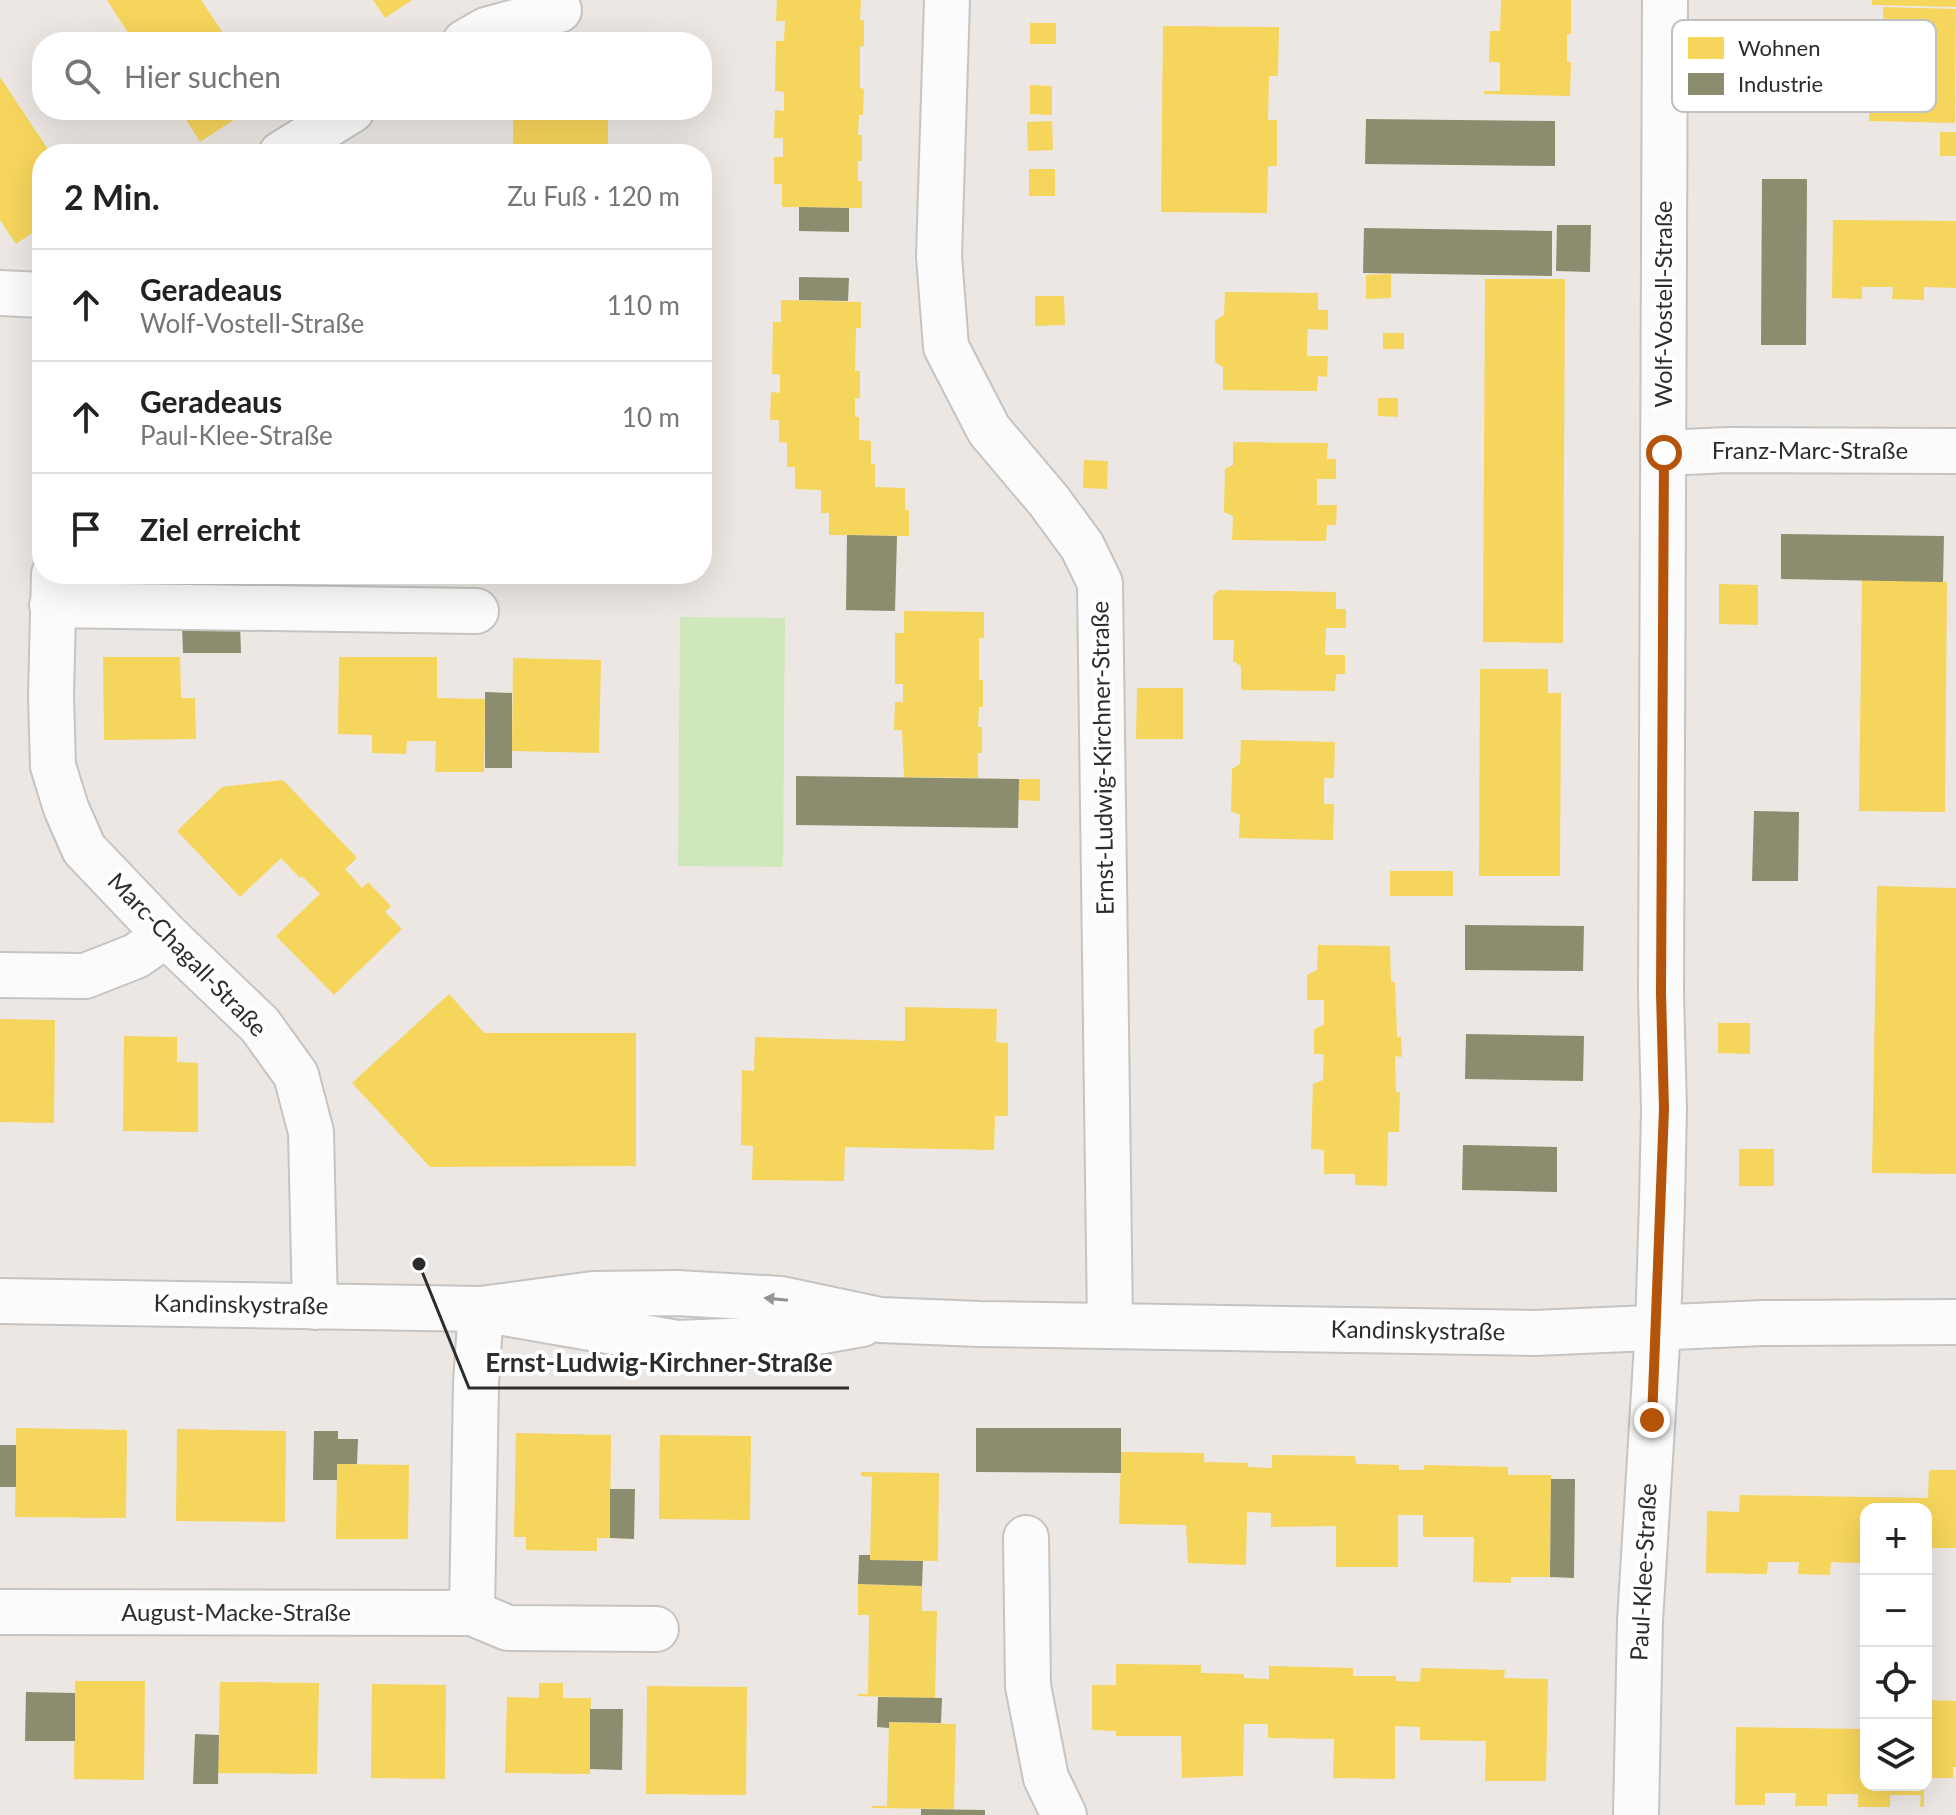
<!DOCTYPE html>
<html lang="de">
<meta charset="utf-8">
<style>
:root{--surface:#fff;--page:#f6f6f6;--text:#222;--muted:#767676;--line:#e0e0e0}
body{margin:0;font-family:Lato,sans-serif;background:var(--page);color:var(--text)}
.controls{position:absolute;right:24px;bottom:24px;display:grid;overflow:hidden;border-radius:16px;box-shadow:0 8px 32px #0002}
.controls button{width:72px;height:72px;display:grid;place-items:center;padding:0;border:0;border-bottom:2px solid var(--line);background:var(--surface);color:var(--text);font:40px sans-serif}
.stop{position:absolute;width:24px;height:24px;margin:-18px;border:6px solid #b45309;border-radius:50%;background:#fff}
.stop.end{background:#b45309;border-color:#fff;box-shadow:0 2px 8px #0008}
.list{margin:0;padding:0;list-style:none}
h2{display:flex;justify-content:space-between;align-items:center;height:104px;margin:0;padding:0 32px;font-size:34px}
h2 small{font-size:26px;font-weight:400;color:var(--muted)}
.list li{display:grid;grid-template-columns:52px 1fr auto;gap:24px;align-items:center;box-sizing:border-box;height:112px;padding:0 32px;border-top:2px solid var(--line)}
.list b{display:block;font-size:30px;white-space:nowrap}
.list p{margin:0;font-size:26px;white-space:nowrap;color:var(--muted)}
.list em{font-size:26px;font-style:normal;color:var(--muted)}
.icon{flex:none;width:44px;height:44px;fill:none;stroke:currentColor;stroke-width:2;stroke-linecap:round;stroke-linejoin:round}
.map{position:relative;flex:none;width:1956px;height:1815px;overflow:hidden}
.search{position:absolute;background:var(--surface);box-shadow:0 8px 32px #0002;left:32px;top:32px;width:680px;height:88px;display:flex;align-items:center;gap:20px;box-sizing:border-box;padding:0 28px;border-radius:32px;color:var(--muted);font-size:30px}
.panel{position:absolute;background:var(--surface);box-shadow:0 8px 32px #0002;left:32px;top:144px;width:680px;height:440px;border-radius:32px}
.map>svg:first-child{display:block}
</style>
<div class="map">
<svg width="1956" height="1815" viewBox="0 0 1956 1815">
<rect width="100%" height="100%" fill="#ece7e2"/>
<path fill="#d0e6bb" d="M680 617 785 618 783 867 678 866Z"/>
<path fill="#f6d55c" d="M107 0H201L229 42H134Z
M373 0H412L385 18Z
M777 0H861L860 20H864V46H860V88L864 89 863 115H859L858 135H862V161H858V181H862V208L782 207V184H774V157H783V138H774L775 110 784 111V92L775 91 776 41H784L785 21H776Z
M1501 0H1571V34H1567V62H1571L1570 96 1484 94V91H1500V62H1489L1490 31H1500Z
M1872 0H1956V7L1872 5Z
M1883 7 1956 9 1955 123 1869 121 1870 88H1882L1883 66 1870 65V31H1883Z
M1030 23H1056V44H1030Z
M1163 26 1279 27 1278 76H1269L1268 120H1277V166H1268L1267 213 1161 212Z
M0 77 51 154H42V226L16 244 0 220Z
M1030 85 1052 86V115L1030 114Z
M180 110H249L200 142Z
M513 110H608V154H485V145H513Z
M1052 121 1053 150 1028 151 1027 122Z
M1940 132H1956V156H1940Z
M1029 169H1055V196H1029Z
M1833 220 1956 221V288L1924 287V300L1892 299 1893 287H1862V299L1832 298Z
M1391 274V298L1366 299V275Z
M1485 279H1565L1563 643 1483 642Z
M1225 292 1318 293V310H1328V330L1308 329 1307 343V356H1328L1327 377 1318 376 1317 391 1223 390V367L1215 362V321L1224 315Z
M1035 296H1064L1065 325 1035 326Z
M781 300 861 302V328H856L855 371H860V398H855V417H859V440L871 441V464H875V487L905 488V510H909V536L829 535V513H821V490L795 489V467H787V443L779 442V420H770L771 392 780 393V374H772L773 322H781Z
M1383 333H1404V349H1383Z
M1378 398H1398V417L1378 416Z
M1233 442 1328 443 1327 459H1336V479H1317V505H1337L1336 525H1327L1326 541 1232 540 1233 516 1224 512 1225 469 1233 465Z
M1084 460 1108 461 1107 489 1083 488Z
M167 574H239V593H167Z
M1862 580 1947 582 1945 812 1859 811Z
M1719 584 1758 585V625L1719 624Z
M1219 590 1336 592V609H1346V628H1326L1325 655H1345V674H1336L1335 691 1241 690V666L1233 661 1234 640H1213V596Z
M904 611 984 612V638H979V680H983V707H979L978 727H982V753H978V778L904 777 902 730H894L895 702H903V684H895V633H904Z
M103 657H180L181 698H195L196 739 104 740Z
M339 657H437V698L485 699 484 772H435L436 741H407L406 754 372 753V735L338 734Z
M513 658 601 660 599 753 512 751Z
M1480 669H1548V693H1561L1560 876H1479Z
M1137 688H1183V739H1136Z
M1241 740 1335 742 1334 778H1324V804H1334L1333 840 1239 838 1240 815 1231 811 1232 769 1240 764Z
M1019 779H1040V801L1018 800Z
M283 780 357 858 345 869 362 888 368 882 391 906 385 912 402 929 334 995 276 936 320 894 302 876 300 878 281 858 240 897 177 831 222 787Z
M1390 871H1453V896H1390Z
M1877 886 1956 888V1174L1872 1173Z
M1318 945 1390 946 1391 982H1395L1397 1037H1401L1402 1057 1395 1056 1396 1092H1400L1399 1132H1388L1387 1186 1355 1185V1174H1324V1150L1311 1149 1313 1084 1323 1080 1324 1054H1314V1029L1324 1025V1000H1307V975L1317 970Z
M449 994 484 1033H636V1166L430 1167 352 1083Z
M905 1007 997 1009 996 1042 1008 1043V1116H995L994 1150 845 1147 844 1181 752 1180 753 1146 741 1145 742 1070 754 1071 755 1037 905 1041Z
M0 1019 55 1020 54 1123 0 1122Z
M1718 1023H1750V1054L1718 1053Z
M124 1036 177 1037V1062L198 1063V1132L123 1131Z
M1739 1149H1774V1186H1739Z
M16 1428 127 1430 126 1518 15 1517Z
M177 1429 286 1431 285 1522 176 1521Z
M516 1433 611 1435 610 1538H597V1551L526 1550V1537H514Z
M660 1435 751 1436 750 1520 659 1519Z
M1121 1452 1204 1453V1462L1248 1463V1467L1272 1468V1455L1355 1456 1356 1464 1399 1465V1470H1424V1465L1508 1467V1475H1551L1550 1577H1511V1583L1473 1582 1474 1537H1423V1515H1398V1567H1336V1526L1271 1527V1513L1247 1512 1246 1565 1188 1563 1186 1525 1119 1524Z
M337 1464 409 1465 408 1539H336Z
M1929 1470H1956V1548H1926V1509H1866V1575H1862L1861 1563 1831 1562 1830 1575 1798 1574 1799 1562H1768L1767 1574 1706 1573 1707 1511 1739 1512 1740 1495 1928 1498Z
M861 1472 939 1473 938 1561 870 1560 872 1477 861 1476Z
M858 1584 922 1586V1611H937L935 1698 857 1696V1694H868L869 1615H858Z
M1116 1664 1201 1665V1673L1244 1674V1678L1269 1679V1666L1353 1668V1676H1396V1681L1420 1682 1421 1668 1505 1670 1504 1678 1548 1679 1546 1781H1485L1486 1741 1420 1740V1727L1395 1726V1779L1333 1778 1334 1739 1268 1738V1724H1244L1243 1776 1182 1778 1181 1736H1116V1731L1092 1730V1685H1116Z
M75 1681H145L144 1780 74 1779Z
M220 1682 319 1683 317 1774 218 1773Z
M539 1683H563V1698H591L590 1774 505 1773 507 1697 539 1698Z
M372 1684 446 1685 445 1779 371 1778Z
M647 1686 747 1687 746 1795 646 1794Z
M1926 1700 1956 1701V1767H1953V1778H1926Z
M889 1722 956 1724 954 1809 872 1808V1806H887Z
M1736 1727 1866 1729V1785H1924V1807H1920L1921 1795H1890V1807H1858V1794H1827V1806H1795L1796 1793H1765V1805H1735Z"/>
<path fill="#8c8c6e" d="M1366 119 1555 121V166L1365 164Z
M1762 179H1807L1806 345H1761Z
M799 207 849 208V232L799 231Z
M1557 225H1591L1590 272 1556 271Z
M1364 228 1552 231V276L1363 273Z
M799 277 849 278 848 301 799 300Z
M1781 534 1944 536 1943 582 1781 579Z
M847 535 897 536 895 611 846 610Z
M240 625 241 653H183L182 626Z
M485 692 512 693V768H485Z
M796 776 1019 779 1018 828 796 825Z
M1754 811 1799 812 1798 881H1752Z
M1465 925 1584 926 1583 971 1465 970Z
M1466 1034 1584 1036 1583 1081 1465 1079Z
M1463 1145 1557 1147V1192L1462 1190Z
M976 1428H1121V1473L976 1472Z
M314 1431H338V1439H358L357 1464H337V1480H313Z
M0 1445H16V1487H0Z
M1551 1479H1575L1574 1578 1550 1577Z
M610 1489H635L634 1539 610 1538Z
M859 1555H870V1560L923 1561 922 1586 858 1584Z
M26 1692 75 1693V1741H25Z
M878 1697 942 1698 941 1723 889 1722V1728L877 1727Z
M590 1709H623L622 1770 590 1769Z
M195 1734 219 1735 218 1784H193Z
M921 1809 985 1810V1815H921Z"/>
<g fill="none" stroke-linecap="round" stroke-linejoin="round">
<defs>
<path id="minor" d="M947 0 939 256 946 347 989 430 1049 501 1082 546 1100 583 1110 1325
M465 42 486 30 559 10
M281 154 352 110
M0 293 42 295
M1664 453 1728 450 1956 451
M54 574 51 696 53 766 66 808 84 849 166 935 260 1025 296 1075 311 1132 315 1307
M52 605 476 611
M0 975 85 976 136 956 166 935
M0 1301 481 1309 677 1343 778 1339 862 1324
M481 1309 593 1294 677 1293 781 1299 880 1320 980 1324 1535 1333 1763 1323 1956 1322
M1026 1538 1028 1686 1046 1778 1064 1815
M0 1612 472 1613 476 1383 481 1309
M472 1613 508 1628 656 1629
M1636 1815 1640 1621 1658 1328 1662 1202 1664 1109 1661 993 1665 0"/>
</defs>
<use href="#minor" stroke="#c5c4c3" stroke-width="48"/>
<use href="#minor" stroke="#fcfbfb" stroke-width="44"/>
</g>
<defs><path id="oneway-solid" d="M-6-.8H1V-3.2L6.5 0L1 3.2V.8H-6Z" transform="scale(2)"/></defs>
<use fill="#949494" href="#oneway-solid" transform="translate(776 1299) rotate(-174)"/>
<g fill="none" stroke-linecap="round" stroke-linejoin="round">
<path stroke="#b45309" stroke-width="10" d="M1652 1420 1664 1109 1661 993 1664 453"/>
</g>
<g text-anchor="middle" stroke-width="8" stroke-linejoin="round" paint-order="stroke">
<g font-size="24" fill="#2d2d2d" stroke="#fff">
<text transform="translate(1664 304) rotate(-90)" y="8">Wolf-Vostell-Straße</text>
<text x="1810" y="459">Franz-Marc-Straße</text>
<text transform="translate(1103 758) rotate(-91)" y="8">Ernst-Ludwig-Kirchner-Straße</text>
<text transform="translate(187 955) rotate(46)" y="8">Marc-Chagall-Straße</text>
<text transform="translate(241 1305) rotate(1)" y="8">Kandinskystraße</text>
<text transform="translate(1418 1331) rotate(1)" y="8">Kandinskystraße</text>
<text transform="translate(1644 1572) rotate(-87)" y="8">Paul-Klee-Straße</text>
<text x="236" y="1621">August-Macke-Straße</text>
</g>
</g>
<rect x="1672" y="20" width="264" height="92" rx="12" fill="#fff" stroke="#c0c0c0" stroke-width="2"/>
<rect x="1688" y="37" width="36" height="22" fill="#f6d55c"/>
<rect x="1688" y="73" width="36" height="22" fill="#8c8c6e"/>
<g font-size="22" fill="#2d2d2d">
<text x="1738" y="56">Wohnen</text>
<text x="1738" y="92">Industrie</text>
</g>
<path fill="none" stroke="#2d2d2d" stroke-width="3" d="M419 1264L469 1388H849"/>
<circle fill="#2d2d2d" stroke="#fff" stroke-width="3" cx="419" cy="1264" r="8"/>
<g font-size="26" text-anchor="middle" font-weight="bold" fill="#2d2d2d" stroke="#fff" stroke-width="8" stroke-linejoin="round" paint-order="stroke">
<text x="659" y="1372">Ernst-Ludwig-Kirchner-Straße</text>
</g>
</svg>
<div class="controls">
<button>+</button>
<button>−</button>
<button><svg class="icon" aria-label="locate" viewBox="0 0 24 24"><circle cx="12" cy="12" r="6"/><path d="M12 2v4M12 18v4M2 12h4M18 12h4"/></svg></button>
<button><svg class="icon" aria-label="layers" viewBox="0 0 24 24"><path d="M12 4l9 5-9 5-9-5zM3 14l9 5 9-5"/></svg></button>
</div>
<div class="stop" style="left:1664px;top:453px"></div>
<div class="stop end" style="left:1652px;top:1420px"></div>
<div class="search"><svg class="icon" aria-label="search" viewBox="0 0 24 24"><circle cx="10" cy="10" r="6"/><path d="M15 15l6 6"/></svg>Hier suchen</div>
<section class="panel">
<h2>2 Min.<small>Zu Fuß · 120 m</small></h2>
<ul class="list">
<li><svg class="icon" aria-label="ahead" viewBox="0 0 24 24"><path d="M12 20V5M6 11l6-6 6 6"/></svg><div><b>Geradeaus</b><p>Wolf-Vostell-Straße</p></div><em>110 m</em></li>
<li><svg class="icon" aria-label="ahead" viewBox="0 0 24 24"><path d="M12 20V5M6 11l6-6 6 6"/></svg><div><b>Geradeaus</b><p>Paul-Klee-Straße</p></div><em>10 m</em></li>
<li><svg class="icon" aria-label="arrive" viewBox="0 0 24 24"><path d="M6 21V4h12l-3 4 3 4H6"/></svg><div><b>Ziel erreicht</b></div></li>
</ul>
</section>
</div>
